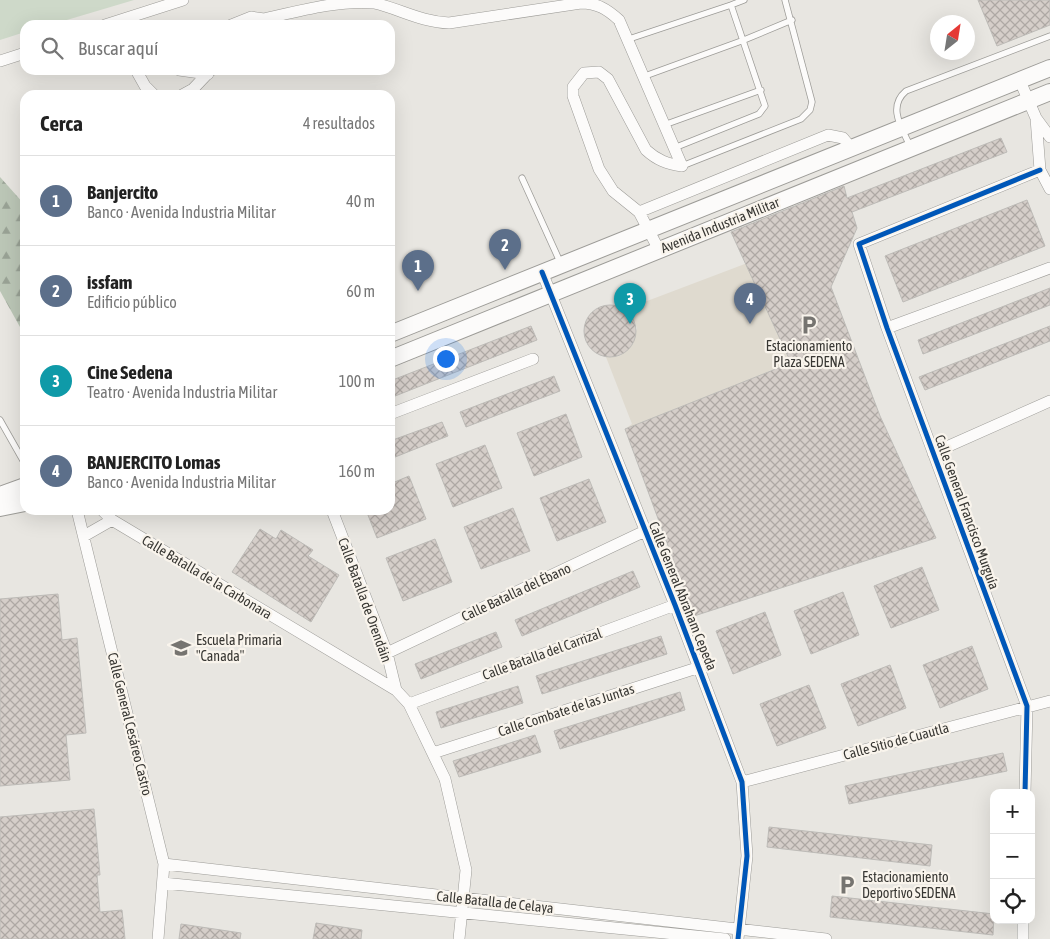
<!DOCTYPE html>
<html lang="es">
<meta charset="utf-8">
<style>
:root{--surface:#fff;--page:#f6f6f6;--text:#222;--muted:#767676;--line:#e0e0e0;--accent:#767470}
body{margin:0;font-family:"Asap Condensed",sans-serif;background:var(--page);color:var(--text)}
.controls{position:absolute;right:15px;bottom:15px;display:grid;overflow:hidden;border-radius:10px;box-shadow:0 5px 20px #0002}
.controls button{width:45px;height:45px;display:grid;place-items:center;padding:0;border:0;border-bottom:1px solid var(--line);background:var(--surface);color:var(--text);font:25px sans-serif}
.compass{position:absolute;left:930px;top:15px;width:45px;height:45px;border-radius:50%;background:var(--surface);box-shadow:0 5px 20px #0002;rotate:30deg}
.you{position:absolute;left:445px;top:358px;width:18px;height:18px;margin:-12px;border:4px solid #fff;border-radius:50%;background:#1a73e8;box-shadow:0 0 0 8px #1a73e833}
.badge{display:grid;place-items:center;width:32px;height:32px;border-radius:50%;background:var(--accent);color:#fff;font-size:16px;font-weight:700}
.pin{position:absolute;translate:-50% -41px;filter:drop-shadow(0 1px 2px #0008)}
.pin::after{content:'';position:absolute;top:26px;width:18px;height:15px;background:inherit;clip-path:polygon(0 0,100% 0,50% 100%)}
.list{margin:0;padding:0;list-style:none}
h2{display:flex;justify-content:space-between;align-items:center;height:65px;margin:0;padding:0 20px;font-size:21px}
h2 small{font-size:16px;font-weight:400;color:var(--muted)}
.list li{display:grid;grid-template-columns:32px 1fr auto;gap:15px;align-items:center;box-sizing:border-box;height:90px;padding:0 20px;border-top:1px solid var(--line)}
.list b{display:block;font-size:19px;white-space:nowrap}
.list p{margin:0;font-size:16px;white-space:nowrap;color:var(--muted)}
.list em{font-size:16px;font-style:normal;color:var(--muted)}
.icon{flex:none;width:28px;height:28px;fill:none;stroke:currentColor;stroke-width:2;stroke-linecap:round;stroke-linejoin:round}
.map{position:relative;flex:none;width:1050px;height:939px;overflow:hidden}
.search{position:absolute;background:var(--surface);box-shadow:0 5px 20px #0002;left:20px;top:20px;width:375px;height:55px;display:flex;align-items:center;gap:12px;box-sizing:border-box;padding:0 18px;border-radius:15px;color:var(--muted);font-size:19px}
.panel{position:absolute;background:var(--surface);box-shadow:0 5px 20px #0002;left:20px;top:90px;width:375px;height:425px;border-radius:15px}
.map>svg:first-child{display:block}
</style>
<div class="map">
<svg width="1050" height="939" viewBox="0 0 1050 939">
<defs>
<pattern id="forest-firs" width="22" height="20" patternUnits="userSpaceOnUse" patternTransform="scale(1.25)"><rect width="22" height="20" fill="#bbc6b6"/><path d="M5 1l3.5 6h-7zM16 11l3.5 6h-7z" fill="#99a295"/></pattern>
<pattern id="building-cross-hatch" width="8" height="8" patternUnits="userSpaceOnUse" patternTransform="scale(1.25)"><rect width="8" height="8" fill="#d5cec9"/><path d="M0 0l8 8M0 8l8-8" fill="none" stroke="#aea8a4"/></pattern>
</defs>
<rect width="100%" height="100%" fill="#e8e6e1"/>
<path fill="#dfdacf" d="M750 262 791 363 625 429 632 424 606 357 620 356 633 344 637 328 631 314 626 309Z"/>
<path fill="url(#forest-firs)" d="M0 177 25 205V336L0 291Z"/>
<path fill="#ced9c9" d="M0 0H134L50 25H25V32L0 40Z"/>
<path fill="url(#building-cross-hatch)" stroke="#bdbbb7" d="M978 0H1050V25L997 46Z
M1001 138 1007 152 852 212 857 228 831 287 880 416 936 538 694 616 625 429 791 363 731 232 844 186 847 198Z
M1027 200 1045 246 903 302 885 256Z
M1050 288V305L923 354 918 340Z
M584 331a26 26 0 1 1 52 0a26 26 0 1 1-52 0Z
M531 326 537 340 390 398V381Z
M1050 326V341L925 390 919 377Z
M554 376 560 391 466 427 460 412Z
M566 414 582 457 534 476 517 433Z
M442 422 448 436 390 459V441Z
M485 445 502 488 453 507 436 464Z
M409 476 426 519 377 538 366 510H390V484Z
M589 479 606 522 557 541 540 498Z
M513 508 530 551 481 569 464 527Z
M260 529 276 539 281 530 313 550 308 556 339 575 311 622 232 572Z
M435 539 452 582 403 601 386 558Z
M922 567 939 610 891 628 874 586Z
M633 571 640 587 522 636 515 620Z
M843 592 859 635 811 654 794 611Z
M58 594 62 640 77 638 86 733 66 735 70 780 0 786V599Z
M765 612 781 655 733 674 716 631Z
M496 632 502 647 421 679 415 664Z
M661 636 667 654 542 694 536 676Z
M972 646 988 689 940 708 923 665Z
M890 665 906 708 858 726 841 684Z
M809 685 826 728 777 746 760 704Z
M518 686 523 703 441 728 436 712Z
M680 692 685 710 560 749 554 731Z
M535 735 541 752 459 777 453 761Z
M1003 753 1007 771 849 804 845 786Z
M94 809 100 875H97L100 912 122 910 125 939H0V817Z
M769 827 932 845 930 866 767 847Z
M832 896 994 914 993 935 830 917Z
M316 923 362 930 361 939H313Z
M181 924 241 933 240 939H179Z"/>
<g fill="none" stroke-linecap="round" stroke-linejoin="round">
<defs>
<path id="service" d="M731 5 744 0
M629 39 731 5 765 106 759 114 674 148
M645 76 744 40 792 20
M664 125 761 90
M910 146C902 128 887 107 906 91L1050 36
M682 166 801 119 810 110 812 102 785 0
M522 178 561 264
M0 420 25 464"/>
<path id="minor" d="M105 25 183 0
M231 25 251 17 264 19C299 11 339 0 374 3 400 9 421 22 449 23L581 3C597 3 607 9 619 20L682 166
M0 61 25 53
M136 70 145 86 154 95
M179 70 208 74
M1020 81 1036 118 1050 137
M182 95 193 89 211 70
M1036 118 1040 170 1050 189
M639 212 828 135 843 138 852 149
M659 250 639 212 613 191 599 169 573 96V87L584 73 599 72 608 79 646 150C657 160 667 164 682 166
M542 272 675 605 742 782 747 856 738 939
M887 328 1050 268
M390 414 533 359
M933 453 1050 401
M77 510 164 864 158 939
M102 510 112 520 396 690 409 704 445 779 466 870 459 939
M332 510 387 653 396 690
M84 536 112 520
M387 653 645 531
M409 704 675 605
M433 753 700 667
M742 782 1050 701
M1025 793 1027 706 887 328 859 244 1040 170
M164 864 826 939
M163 883 725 939
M1023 939V920"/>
<path id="secondary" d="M390 334 1050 68
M390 359 1050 92
M0 495 25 486
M0 508 25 503"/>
</defs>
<use href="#service" stroke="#9d9c98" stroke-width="7"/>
<use href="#minor" stroke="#9d9c98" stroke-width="12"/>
<use href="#secondary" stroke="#9d9c98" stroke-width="18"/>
<use href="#service" stroke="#fcfbfa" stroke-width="5.5"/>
<use href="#minor" stroke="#fcfbfa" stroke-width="11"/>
<use href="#secondary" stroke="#fcfbfa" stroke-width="16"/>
<defs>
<path id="cycleway" d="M542 272 675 605 742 782 747 856 738 939
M1025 793 1027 706 887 328 859 244 1040 170"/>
</defs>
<use href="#cycleway" stroke="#f9f4ec" stroke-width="8"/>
<use href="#cycleway" stroke="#0057b8" stroke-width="5"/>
</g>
<defs>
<symbol id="parking-bare" viewBox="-9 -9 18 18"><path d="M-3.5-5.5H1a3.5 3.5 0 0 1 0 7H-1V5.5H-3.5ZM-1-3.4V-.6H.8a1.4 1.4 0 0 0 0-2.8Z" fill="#767470" stroke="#f9f4ec" stroke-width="2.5" paint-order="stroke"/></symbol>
<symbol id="school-bare" viewBox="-9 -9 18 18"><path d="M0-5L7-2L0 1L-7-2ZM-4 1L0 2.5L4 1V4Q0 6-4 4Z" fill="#767470" stroke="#f9f4ec" stroke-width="2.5" paint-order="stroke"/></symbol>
</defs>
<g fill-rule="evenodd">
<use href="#parking-bare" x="795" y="311" width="28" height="28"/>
<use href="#school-bare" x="167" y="634" width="28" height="28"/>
<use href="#parking-bare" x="833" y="871" width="28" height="28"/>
</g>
<g text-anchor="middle" stroke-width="4.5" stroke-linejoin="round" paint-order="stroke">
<g font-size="14" fill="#383733" stroke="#f9f4ec">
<text transform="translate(720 225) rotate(-22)" y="5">Avenida Industria Militar</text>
<text transform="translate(967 512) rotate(70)" y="5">Calle General Francisco Murguía</text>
<text transform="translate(207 577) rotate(31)" y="5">Calle Batalla de la Carbonara</text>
<text transform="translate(516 592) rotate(-25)" y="5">Calle Batalla del Ébano</text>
<text transform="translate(683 596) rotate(68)" y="5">Calle General Abraham Cepeda</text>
<text transform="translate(365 600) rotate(70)" y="5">Calle Batalla de Orendáin</text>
<text transform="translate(542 654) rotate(-20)" y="5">Calle Batalla del Carrizal</text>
<text transform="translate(566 710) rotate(-18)" y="5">Calle Combate de las Juntas</text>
<text transform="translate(130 724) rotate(76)" y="5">Calle General Cesáreo Castro</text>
<text transform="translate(896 741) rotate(-15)" y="5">Calle Sitio de Cuautla</text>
<text transform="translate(495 902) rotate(6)" y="5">Calle Batalla de Celaya</text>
</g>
<g font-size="14" fill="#383733" stroke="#f9f4ec" text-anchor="start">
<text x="809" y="351" text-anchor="middle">Estacionamiento<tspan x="809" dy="16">Plaza SEDENA</tspan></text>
<text x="196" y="645">Escuela Primaria<tspan x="196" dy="16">"Canada"</tspan></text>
<text x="862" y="882">Estacionamiento<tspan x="862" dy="16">Deportivo SEDENA</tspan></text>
</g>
</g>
</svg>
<div class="controls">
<button>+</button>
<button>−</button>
<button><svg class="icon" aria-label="locate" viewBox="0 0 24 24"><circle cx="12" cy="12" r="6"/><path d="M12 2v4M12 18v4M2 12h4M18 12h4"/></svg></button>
</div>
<svg class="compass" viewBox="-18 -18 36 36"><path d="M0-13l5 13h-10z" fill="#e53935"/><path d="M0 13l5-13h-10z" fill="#767676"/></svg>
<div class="you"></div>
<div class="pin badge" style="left:418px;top:291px;background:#5c6f8a">1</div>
<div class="pin badge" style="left:505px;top:270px;background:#5c6f8a">2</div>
<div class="pin badge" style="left:630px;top:324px;background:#0f9aa8">3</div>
<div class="pin badge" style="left:750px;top:324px;background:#5c6f8a">4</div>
<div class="search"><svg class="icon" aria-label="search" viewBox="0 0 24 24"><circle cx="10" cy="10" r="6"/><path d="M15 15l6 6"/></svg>Buscar aquí</div>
<section class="panel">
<h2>Cerca<small>4 resultados</small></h2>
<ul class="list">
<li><span class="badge" style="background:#5c6f8a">1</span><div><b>Banjercito</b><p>Banco · Avenida Industria Militar</p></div><em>40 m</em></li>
<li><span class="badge" style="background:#5c6f8a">2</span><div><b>issfam</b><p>Edificio público</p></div><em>60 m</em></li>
<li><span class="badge" style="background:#0f9aa8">3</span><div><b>Cine Sedena</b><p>Teatro · Avenida Industria Militar</p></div><em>100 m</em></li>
<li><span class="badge" style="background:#5c6f8a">4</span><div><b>BANJERCITO Lomas</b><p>Banco · Avenida Industria Militar</p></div><em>160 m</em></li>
</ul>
</section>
</div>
